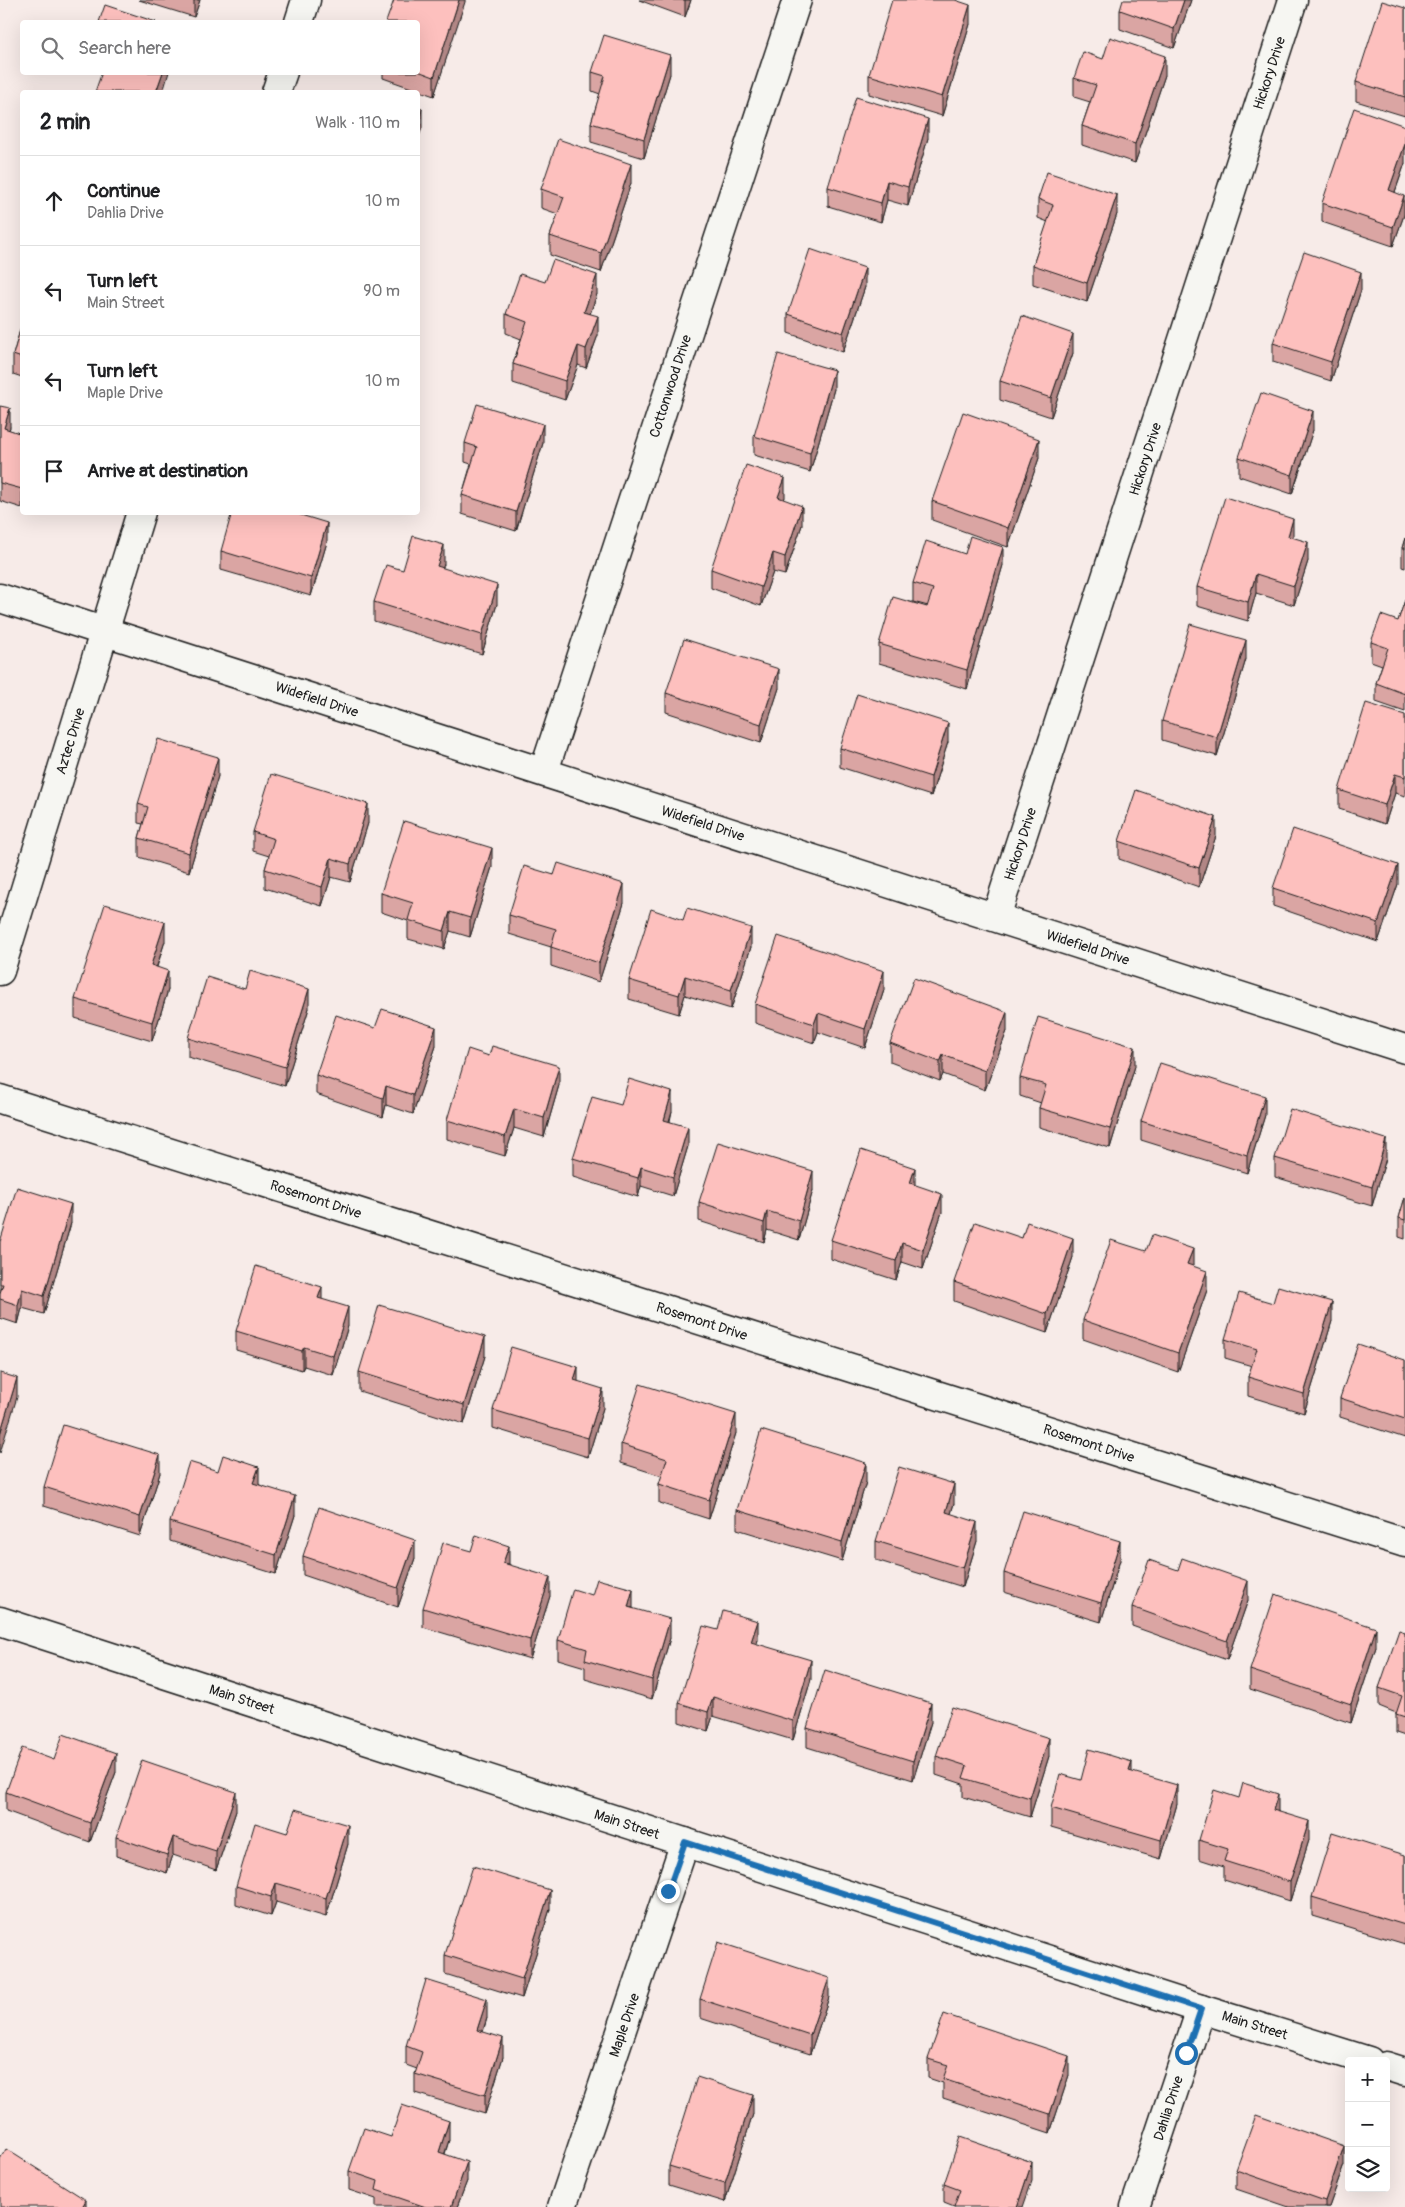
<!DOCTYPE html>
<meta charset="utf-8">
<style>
:root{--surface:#fff;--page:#f2f2f2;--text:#202124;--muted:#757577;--line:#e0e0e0}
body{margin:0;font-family:Pangolin,sans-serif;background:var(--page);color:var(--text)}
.controls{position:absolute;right:15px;bottom:15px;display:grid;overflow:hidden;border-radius:5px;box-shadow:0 5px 20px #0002}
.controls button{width:45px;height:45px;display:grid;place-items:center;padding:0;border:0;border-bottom:1px solid var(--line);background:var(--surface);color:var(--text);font:25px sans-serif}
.stop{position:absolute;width:15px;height:15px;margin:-11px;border:4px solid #1f6fb2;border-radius:50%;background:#fff}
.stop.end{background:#1f6fb2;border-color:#fff;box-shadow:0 1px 5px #0008}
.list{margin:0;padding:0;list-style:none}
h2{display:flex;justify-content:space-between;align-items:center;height:65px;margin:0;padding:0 20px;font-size:21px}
h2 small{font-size:16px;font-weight:400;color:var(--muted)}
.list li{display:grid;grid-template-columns:32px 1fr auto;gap:15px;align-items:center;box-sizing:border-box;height:90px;padding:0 20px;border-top:1px solid var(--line)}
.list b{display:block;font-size:19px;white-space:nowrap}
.list p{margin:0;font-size:16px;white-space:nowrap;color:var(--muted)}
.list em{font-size:16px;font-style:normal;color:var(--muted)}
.icon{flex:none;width:28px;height:28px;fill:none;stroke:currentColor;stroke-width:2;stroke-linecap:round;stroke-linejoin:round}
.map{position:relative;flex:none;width:1405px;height:2207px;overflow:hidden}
.search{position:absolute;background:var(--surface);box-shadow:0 5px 20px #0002;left:20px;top:20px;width:400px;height:55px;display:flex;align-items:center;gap:12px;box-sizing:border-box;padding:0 18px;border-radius:5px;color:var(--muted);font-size:19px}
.panel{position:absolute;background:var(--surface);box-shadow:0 5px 20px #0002;left:20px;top:90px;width:400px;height:425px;border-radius:5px}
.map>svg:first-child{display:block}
</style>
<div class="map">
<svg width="1405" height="2207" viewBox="0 0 1405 2207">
<rect width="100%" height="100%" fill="#f7ebe8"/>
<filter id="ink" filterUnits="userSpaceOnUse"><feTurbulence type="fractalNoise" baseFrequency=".02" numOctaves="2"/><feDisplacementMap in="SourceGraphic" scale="10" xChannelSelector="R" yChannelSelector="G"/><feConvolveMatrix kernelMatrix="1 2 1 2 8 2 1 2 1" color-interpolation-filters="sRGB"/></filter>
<g filter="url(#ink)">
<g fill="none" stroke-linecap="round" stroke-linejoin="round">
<defs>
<path id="street" d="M299 22 306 0
M276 92 283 72
M0 598 1405 1049
M544 771 797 0
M996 917 1293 0
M0 971 141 512
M0 1099 1405 1543
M562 2207 685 1842
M1135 2207 1201 2009"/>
<path id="secondary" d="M0 1621 1201 2009 1369 2061
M1386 2066 1405 2072"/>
</defs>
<use href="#street" stroke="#1c1c1c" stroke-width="31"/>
<use href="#secondary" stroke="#1c1c1c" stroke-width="31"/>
<use href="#street" stroke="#f6f6f2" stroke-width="28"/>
<use href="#secondary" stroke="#f6f6f2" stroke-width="28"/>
</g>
<path fill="#daa5a3" stroke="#1c1c1c" d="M139 0H200L194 17Z
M465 0 434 96 383 78V72H418V22Z
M639 0H691L685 17Z
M1191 0 1174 48 1120 29V10Z
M1405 8V116L1356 101V82Z
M970 24 942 116 869 94V75Z
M1103 59 1165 75 1135 163 1082 145V126L1090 102 1074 97V78Z
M592 72 670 74 644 158 591 142V123L600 94 592 91Z
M928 138 908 206 887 200 881 222 828 206V187Z
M1405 163 1395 192 1404 215 1393 246 1322 222V203Z
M631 183 601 272 550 255V236L558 214 541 208V189Z
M1038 199 1117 214 1087 302 1033 284V265L1048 222 1038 218Z
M545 282 597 294 590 314 598 335 586 368 578 365 565 400 513 383V364L521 339 506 333V314Z
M865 287 843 352 788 333V314Z
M1361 290 1331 381 1273 362V343Z
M22 323V377L13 374V355Z
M1073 353 1051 417 1000 400V381Z
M834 389 810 472 754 455V436Z
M0 406 10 427 9 430 22 434V508L0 501Z
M1313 430 1292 494 1239 476V457Z
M465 443H543L516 531 462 514V495L471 464 465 462Z
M1039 458 1008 547 932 520V501Z
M785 497 784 499 802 525 785 575 773 572 761 606 711 588V569Z
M1293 538 1308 561 1294 605 1256 593 1248 621 1197 606V587Z
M1405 538V568L1402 567V548Z
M327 542 311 596 221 570V551Z
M965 554 1003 565 967 689 879 663V644L927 607 928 606 913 602V583Z
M444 564 442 568 497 604 482 654 374 621V602L403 570Z
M1405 600V712L1376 702V683L1382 665 1371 661V642L1398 621Z
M1246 659 1217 756 1162 740V721Z
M779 688 761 743 666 712V693Z
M1405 715V796L1395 793 1385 824 1339 809V790Z
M948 742 931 796 840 767V748Z
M218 776 189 872 139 857V838L143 824 138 823V804Z
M368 823 350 882 331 877 322 906 265 888V869L269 856 253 851V832Z
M1216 836 1199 887 1119 859V841Z
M492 867 470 937 450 931 444 949 408 939V921L381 912V893Z
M1398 884 1378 942 1273 906V888Z
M624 903 599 982 551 966V947L509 934V915Z
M165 941 157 967 168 990 152 1041 75 1018V999Z
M751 947 731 1009 685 995 679 1014 629 999V980Z
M884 990 865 1048 818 1032 814 1043 755 1023V1004Z
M309 1008 285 1086 188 1057V1038Z
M375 1028 436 1046 413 1114 386 1105 383 1117 316 1094V1075Z
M1007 1031 985 1090 943 1074 940 1081 890 1062V1043Z
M1135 1066 1110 1148 1039 1127V1108L1041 1103 1020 1096V1078Z
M559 1085 544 1137 514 1128 505 1156 447 1139V1120Z
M621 1105 672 1111 670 1121 688 1146 673 1196 641 1186 638 1197 573 1177V1158Z
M1265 1115 1247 1173 1141 1140V1121Z
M1275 1158H1386L1372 1206 1275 1177Z
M915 1185 942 1212 923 1269 902 1262 896 1280 831 1259V1240Z
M813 1190 799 1240 767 1230 764 1242 699 1221V1202Z
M1405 1197V1239L1399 1237V1218Z
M71 1223 44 1314 22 1308 18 1324 0 1318V1242Z
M1022 1238 1073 1257 1047 1333 954 1301V1282Z
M1146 1251 1193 1266 1207 1290 1178 1372 1083 1339V1320Z
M322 1300 348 1326 333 1375 304 1366 302 1370 236 1350V1331Z
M1332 1321 1304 1413 1248 1396V1377L1252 1366 1225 1358V1339Z
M485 1356 464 1424 359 1391V1372Z
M1405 1360V1438L1340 1417V1398Z
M578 1381 603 1408 588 1457 493 1428V1410Z
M736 1433 709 1519 659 1503V1484L662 1476 621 1463V1444Z
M160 1473 140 1536 44 1506V1487Z
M866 1482 842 1561 737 1529V1510Z
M259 1484 295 1515 276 1574 170 1541V1522Z
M954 1503 951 1514 977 1541 963 1587 876 1560V1541Z
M303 1556 415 1558 398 1607 303 1575Z
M1120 1560 1101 1622 1004 1592V1573Z
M509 1564 550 1596 530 1659 423 1627V1608Z
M1248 1600 1227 1660 1132 1626V1607Z
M633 1608 670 1638 652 1699 585 1679V1667L558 1659V1640Z
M1405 1632V1736L1396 1733V1713L1379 1706V1688Z
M758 1640 756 1644 811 1679 793 1740 713 1716 708 1731 679 1722V1703Z
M1376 1647 1351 1723 1250 1689V1670Z
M931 1722 913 1780 807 1747V1728Z
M936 1756H1049L1030 1817 963 1797V1784L936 1775Z
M54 1760 116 1772 90 1842 6 1811V1792Z
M1132 1772 1177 1804 1161 1859 1051 1827V1808L1081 1780Z
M236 1811 216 1870 173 1855 167 1873 116 1856V1837Z
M1278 1811 1309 1840 1290 1901 1224 1880V1867L1199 1859V1840Z
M287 1833 348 1844 326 1917 276 1902 271 1916 236 1905V1886Z
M1405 1855V1944L1312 1916V1897Z
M550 1909 522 1998 445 1974V1955Z
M829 1997 810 2054 700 2018V1999Z
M487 2018 483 2032 503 2057 485 2114 415 2093V2074L417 2069 406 2065V2046Z
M928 2059 1069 2075 1050 2133 943 2098V2083L928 2078Z
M753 2114 725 2202 669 2185V2166Z
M391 2137 449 2140 445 2154 467 2181 457 2207H376V2199L349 2190V2171Z
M1344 2165 1329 2207H1289L1236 2189V2170Z
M1032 2181 954 2207 944 2203V2184Z"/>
<path fill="#b18685" stroke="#1c1c1c" d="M194 0H200L194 17Z
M459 0H465V2L434 96V77Z
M685 0H691L685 17Z
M1184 0H1191L1174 48V29Z
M970 5V24L942 116V97Z
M670 55V74L644 158V139Z
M1165 56V75L1135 163V144Z
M163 72H169L163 92H156Z
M422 109V128L418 139V120Z
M928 119V138L908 206V187Z
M1405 144V163L1389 209V190Z
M631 164V183L601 272V253Z
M887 181V200L881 222V203Z
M1117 195V214L1087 302V283Z
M1404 196V215L1393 246V227Z
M865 268V287L843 352V333Z
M1361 272V290L1331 381V362Z
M597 275V294L584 331V312Z
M598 316V335L586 368V349Z
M1073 334V353L1051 417V398Z
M578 346V365L565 400V381Z
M834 370V389L810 472V453Z
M10 408V427L4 447V428Z
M1313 411V430L1292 494V475Z
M543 424V443L516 531V512Z
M1039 439V458L1008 547V528Z
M785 478V497L778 516V497Z
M802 506V525L785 575V557Z
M1293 519V537L1288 555V536Z
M327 523V542L311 596V578Z
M1308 542V561L1294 605V586Z
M444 545V564L437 585V566Z
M1003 547V565L967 689V670Z
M773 553V572L761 606V587Z
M1256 574V593L1248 621V602Z
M497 585V604L482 654V635Z
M1246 640V659L1217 756V737Z
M779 669V688L761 743V724Z
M948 723V742L931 796V777Z
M218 757V776L189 872V853Z
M1395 774V793L1385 824V805Z
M368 804V823L350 882V864Z
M1216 817V836L1199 887V868Z
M492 848V867L470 937V918Z
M331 858V877L322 906V887Z
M1398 865V884L1378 942V923Z
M624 884V903L599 982V963Z
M450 912V931L444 949V931Z
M165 922V941L151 984V965Z
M751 928V947L731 1009V990Z
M168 971V990L152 1041V1022Z
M884 971V990L865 1048V1029Z
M685 976V995L679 1014V995Z
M309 989V1008L285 1086V1067Z
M1007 1012V1031L985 1090V1071Z
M818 1013V1032L814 1043V1024Z
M436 1027V1046L413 1114V1095Z
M1135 1047V1066L1110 1148V1129Z
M943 1055V1074L940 1081V1062Z
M559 1066V1085L544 1137V1118Z
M386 1086V1105L383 1117V1098Z
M672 1092V1111L664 1138V1120Z
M1265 1096V1115L1247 1173V1155Z
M514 1109V1128L505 1156V1137Z
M688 1127V1146L673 1196V1177Z
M1386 1139V1158L1372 1206V1187Z
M641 1167V1186L638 1197V1178Z
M915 1168V1187L910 1183Z
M813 1171V1190L799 1240V1221Z
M942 1194V1212L923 1269V1250Z
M71 1204V1223L44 1314V1296Z
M767 1211V1230L764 1242V1223Z
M1073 1238V1257L1047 1333V1314Z
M902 1243V1262L896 1280V1261Z
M1193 1249V1268L1187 1264Z
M1207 1271V1290L1178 1372V1353Z
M322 1287V1305L318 1298Z
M22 1289V1308L18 1324V1305Z
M1332 1302V1321L1304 1413V1394Z
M348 1307V1326L333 1375V1356Z
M485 1337V1356L464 1424V1405Z
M304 1347V1366L302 1370V1351Z
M578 1367V1386L574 1380Z
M17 1378V1397L0 1453V1434Z
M603 1389V1408L588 1457V1438Z
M736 1414V1433L709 1519V1500Z
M160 1455V1473L140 1536V1517Z
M866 1463V1482L842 1561V1542Z
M259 1467V1486L253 1483Z
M954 1484V1503L946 1531V1512Z
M295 1496V1515L276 1574V1555Z
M977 1522V1541L963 1587V1568Z
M415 1540V1558L398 1607V1588Z
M1120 1541V1560L1101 1622V1603Z
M509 1546V1564L503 1563Z
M550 1577V1596L530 1659V1640Z
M1248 1581V1600L1227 1660V1641Z
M633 1589V1608L628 1607Z
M670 1619V1638L652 1699V1680Z
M758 1621V1640L751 1661V1642Z
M1376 1628V1647L1351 1723V1704Z
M811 1660V1679L793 1740V1721Z
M713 1697V1716L708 1731V1712Z
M931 1703V1722L913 1780V1761Z
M1049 1738V1756L1030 1817V1798Z
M116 1753V1772L90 1842V1823Z
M1132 1762V1781L1129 1771Z
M1177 1785V1804L1161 1859V1840Z
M236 1792V1811L216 1870V1851Z
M1278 1794V1813L1273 1810Z
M1309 1821V1840L1290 1901V1882Z
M348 1825V1844L326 1917V1898Z
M173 1837V1855L167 1873V1855Z
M276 1883V1902L271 1916V1897Z
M550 1890V1909L522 1998V1979Z
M829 1978V1997L810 2054V2035Z
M487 1999V2018L477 2049V2030Z
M503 2038V2057L485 2114V2095Z
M1069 2056V2075L1050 2133V2114Z
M753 2095V2114L725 2202V2183Z
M449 2121V2140L439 2171V2152Z
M1344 2146V2165L1329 2207H1325V2201Z
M467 2162V2181L457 2207H451Z
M1032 2162V2181L1023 2207H1017Z
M86 2200V2207H82Z"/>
<path fill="#fdc0be" stroke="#1c1c1c" d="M394 0H459L434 77 418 71V22H386Z
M892 0H955L970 5 942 97 869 75Z
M1123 0H1184L1174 29 1120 10Z
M1382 1 1405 8V97L1356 82Z
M105 5 156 22H99Z
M604 35 670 55 644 139 591 123 605 76 592 72Z
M1110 37 1165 56 1135 144 1082 126 1096 85 1074 78 1083 52 1103 59Z
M102 72H163L156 92H95Z
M856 97 928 119 908 187 887 181 881 203 828 187Z
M418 107 422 109 418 120Z
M1354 108 1405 126V144L1389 190 1404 196 1393 227 1322 203Z
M558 139 631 164 601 253 550 236 564 197 541 189Z
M1047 172 1117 195 1087 283 1033 265 1053 205 1038 199Z
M810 249 865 268 843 333 788 314Z
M1304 252 1361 272 1331 362 1273 343Z
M553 260 597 275 584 312 598 316 586 349 578 346 565 381 513 364 527 322 506 314 520 274 545 282Z
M1022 316 1073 334 1051 398 1000 381Z
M22 323V358L13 355Z
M778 354 834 370 810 453 754 436Z
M1261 393 1313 411 1292 475 1239 457Z
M477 404 543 424 516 512 462 495 477 447 465 443Z
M0 406 10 408 4 428 22 434V489L0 483Z
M963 412 1039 439 1008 528 932 501Z
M746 465 785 478 778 497 802 506 785 557 773 553 761 587 711 569Z
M1225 497 1293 519 1288 536 1308 542 1294 586 1256 574 1248 602 1197 587Z
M232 512H291L327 523 311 578 221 551Z
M413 536 444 545 437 566 497 585 482 635 374 602 386 565 403 570Z
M970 536 1003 547 967 670 879 644 893 597 927 607 933 589 913 583 926 541 965 554Z
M1405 538V549L1402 548Z
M1405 600V694L1376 683 1388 648 1371 642 1381 615 1398 621Z
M1190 624 1246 640 1217 737 1162 721Z
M684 639 779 669 761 724 666 693Z
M857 694 948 723 931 777 840 748Z
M1366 703 1405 715V777L1395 774 1385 805 1339 790Z
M158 739 218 757 189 853 139 838 148 807 138 804Z
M271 774 368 804 350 864 331 858 322 887 265 869 274 839 253 832Z
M1136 790 1216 817 1199 868 1119 841Z
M404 821 492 848 470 918 450 912 444 931 408 920 413 903 381 893Z
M1293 829 1398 865 1378 923 1273 888Z
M558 863 624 884 599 963 551 947 556 929 509 915 524 866 554 875Z
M105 904 165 922 151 965 168 971 152 1022 75 999Z
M687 908 751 928 731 990 685 976 679 995 629 980 651 909 683 920Z
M778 936 884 971 865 1029 818 1013 814 1024 755 1004Z
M250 971 309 989 285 1067 188 1038 207 977 245 989Z
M914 978 1007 1012 985 1071 943 1055 940 1062 890 1043Z
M382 1009 436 1027 413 1095 386 1086 383 1098 316 1075 336 1015 375 1028Z
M1038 1017 1135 1047 1110 1129 1039 1108 1046 1085 1020 1078Z
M492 1046 559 1066 544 1118 514 1109 505 1137 447 1120 468 1049 489 1056Z
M1160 1063 1265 1096 1247 1155 1141 1121Z
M629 1079 672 1092 664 1120 688 1127 673 1177 641 1167 638 1178 573 1158 592 1097 621 1105Z
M1290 1109 1386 1139 1372 1187 1275 1158Z
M718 1142 813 1171 799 1221 767 1211 764 1223 699 1202Z
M861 1150 915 1168 910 1183 942 1194 923 1250 902 1243 896 1261 831 1240Z
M17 1187 71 1204 44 1296 22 1289 18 1305 0 1299V1293L3 1284H0V1242Z
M1405 1197V1220L1399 1218Z
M975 1222 1022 1238 1027 1222 1073 1238 1047 1314 954 1282Z
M1152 1235 1193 1249 1187 1264 1207 1271 1178 1353 1083 1320 1111 1240 1146 1251Z
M256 1266 322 1287 318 1298 348 1307 333 1356 304 1347 302 1351 236 1331Z
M1278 1286 1332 1302 1304 1394 1248 1377 1257 1349 1225 1339 1239 1293 1273 1303Z
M379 1305 485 1337 464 1405 359 1372Z
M1358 1344 1405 1360V1419L1340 1398Z
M511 1347 578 1367 574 1380 603 1389 588 1438 493 1410Z
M0 1373 17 1378 0 1434Z
M640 1384 736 1414 709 1500 659 1484 667 1459 621 1444Z
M63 1425 160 1455 140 1517 44 1487Z
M761 1430 866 1463 842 1542 737 1510Z
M223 1455 259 1467 253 1483 295 1496 276 1555 170 1522 189 1462 218 1471Z
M899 1467 954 1484 946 1512 977 1522 963 1568 876 1541Z
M319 1507 415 1540 398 1588 303 1556Z
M1023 1511 1120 1541 1101 1603 1004 1573Z
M476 1535 509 1546 503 1563 550 1577 530 1640 423 1608 443 1543 471 1551Z
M1182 1558 1248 1581 1227 1641 1132 1607 1149 1560 1178 1570Z
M597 1579 633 1589 628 1607 670 1619 652 1680 585 1660 587 1649 558 1640 573 1589 592 1595Z
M1275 1594 1376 1628 1351 1704 1250 1670Z
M723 1611 758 1621 751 1642 811 1660 793 1721 713 1697 708 1712 679 1703 703 1626 718 1630Z
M1399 1630 1405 1632V1717L1396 1714 1402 1696 1379 1688Z
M825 1670 931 1703 913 1761 807 1728Z
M952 1707 1049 1738 1030 1798 963 1778 967 1766 936 1756Z
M63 1734 116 1753 90 1823 6 1792 22 1748 54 1760Z
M1089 1749 1132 1762 1129 1771 1177 1785 1161 1840 1051 1808 1060 1774 1081 1780Z
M142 1760 236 1792 216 1851 173 1837 167 1855 116 1837Z
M1243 1783 1278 1794 1273 1810 1309 1821 1290 1882 1224 1861 1228 1849 1199 1840 1214 1790 1239 1798Z
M295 1809 348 1825 326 1898 276 1883 271 1897 236 1886 255 1823 287 1833Z
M1332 1832 1405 1855V1925L1312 1897Z
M473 1866 550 1890 522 1979 445 1955Z
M718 1942 829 1978 810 2035 700 1999Z
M426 1980 487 1999 477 2030 503 2038 485 2095 415 2074 422 2052 406 2046Z
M944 2014 1069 2056 1050 2114 943 2079 948 2065 928 2059Z
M697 2077 753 2095 725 2183 669 2166Z
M402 2105 449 2121 439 2152 467 2162 451 2207H426L376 2190 378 2181 349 2171 364 2128 391 2137Z
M1256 2115 1344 2146 1325 2201 1236 2170Z
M960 2137 1032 2162 1017 2207H954L960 2190 944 2184Z
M6 2149 86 2200 82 2207H0V2159Z"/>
</g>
<g fill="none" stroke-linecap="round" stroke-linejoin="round" filter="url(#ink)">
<path stroke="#1f6fb2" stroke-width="6" d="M668 1891 685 1842 1201 2009 1186 2053"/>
</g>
<g text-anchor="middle" stroke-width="4" stroke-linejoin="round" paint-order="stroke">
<g font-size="14" fill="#1c1c1c" stroke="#f6f6f2">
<text transform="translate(1269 73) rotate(-72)" y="5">Hickory Drive</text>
<text transform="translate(670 386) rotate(-72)" y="5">Cottonwood Drive</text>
<text transform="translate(1145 459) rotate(-72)" y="5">Hickory Drive</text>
<text transform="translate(317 699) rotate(18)" y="5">Widefield Drive</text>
<text transform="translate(70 741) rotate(-73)" y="5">Aztec Drive</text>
<text transform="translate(703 823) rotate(18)" y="5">Widefield Drive</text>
<text transform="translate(1020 844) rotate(-72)" y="5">Hickory Drive</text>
<text transform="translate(1088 947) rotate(18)" y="5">Widefield Drive</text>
<text transform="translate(316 1199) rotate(18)" y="5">Rosemont Drive</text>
<text transform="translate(702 1321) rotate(18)" y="5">Rosemont Drive</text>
<text transform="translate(1089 1443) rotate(18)" y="5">Rosemont Drive</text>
<text transform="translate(242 1699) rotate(18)" y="5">Main Street</text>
<text transform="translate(627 1824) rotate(18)" y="5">Main Street</text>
<text transform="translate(624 2025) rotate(-71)" y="5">Maple Drive</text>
<text transform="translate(1255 2025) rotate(17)" y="5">Main Street</text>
<text transform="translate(1168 2108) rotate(-72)" y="5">Dahlia Drive</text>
</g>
</g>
</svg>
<div class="controls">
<button>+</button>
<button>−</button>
<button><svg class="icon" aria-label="layers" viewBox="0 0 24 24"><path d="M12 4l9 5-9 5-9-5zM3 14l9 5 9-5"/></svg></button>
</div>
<div class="stop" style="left:1186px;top:2053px"></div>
<div class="stop end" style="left:668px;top:1891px"></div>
<div class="search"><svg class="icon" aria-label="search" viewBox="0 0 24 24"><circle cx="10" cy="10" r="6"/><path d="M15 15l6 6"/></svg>Search here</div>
<section class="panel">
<h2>2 min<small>Walk · 110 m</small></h2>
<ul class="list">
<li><svg class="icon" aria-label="ahead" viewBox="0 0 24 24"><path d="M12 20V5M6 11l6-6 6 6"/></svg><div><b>Continue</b><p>Dahlia Drive</p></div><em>10 m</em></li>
<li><svg class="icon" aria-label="left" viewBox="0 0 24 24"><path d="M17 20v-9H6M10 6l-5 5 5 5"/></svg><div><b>Turn left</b><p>Main Street</p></div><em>90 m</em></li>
<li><svg class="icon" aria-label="left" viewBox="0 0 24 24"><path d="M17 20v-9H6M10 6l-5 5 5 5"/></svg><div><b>Turn left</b><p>Maple Drive</p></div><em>10 m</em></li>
<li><svg class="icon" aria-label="arrive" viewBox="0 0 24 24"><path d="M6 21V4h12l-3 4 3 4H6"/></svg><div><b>Arrive at destination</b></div></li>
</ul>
</section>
</div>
